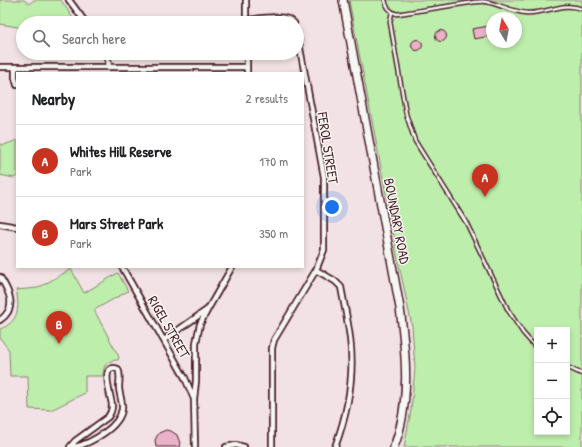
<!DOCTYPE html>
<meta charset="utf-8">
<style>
:root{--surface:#fff;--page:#f2f2f2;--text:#202124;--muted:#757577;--line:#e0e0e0;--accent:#c8321e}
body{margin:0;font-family:"Patrick Hand",sans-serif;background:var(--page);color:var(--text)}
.controls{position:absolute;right:12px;bottom:12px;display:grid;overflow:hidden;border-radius:0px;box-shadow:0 2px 6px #0003}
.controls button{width:36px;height:36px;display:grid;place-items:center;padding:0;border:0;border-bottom:1px solid var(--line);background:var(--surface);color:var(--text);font:20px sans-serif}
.compass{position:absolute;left:486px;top:12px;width:36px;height:36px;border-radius:50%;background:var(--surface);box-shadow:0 2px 6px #0003;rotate:350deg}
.you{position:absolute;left:332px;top:207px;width:14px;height:14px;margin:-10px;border:3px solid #fff;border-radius:50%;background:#1a73e8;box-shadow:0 0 0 6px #1a73e833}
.badge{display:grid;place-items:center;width:26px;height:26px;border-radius:50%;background:var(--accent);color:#fff;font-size:13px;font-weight:700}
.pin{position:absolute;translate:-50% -33px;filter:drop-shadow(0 1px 2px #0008)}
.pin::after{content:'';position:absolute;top:21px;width:14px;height:12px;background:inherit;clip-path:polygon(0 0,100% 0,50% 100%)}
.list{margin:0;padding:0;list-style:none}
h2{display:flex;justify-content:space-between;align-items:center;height:52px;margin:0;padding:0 16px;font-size:17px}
h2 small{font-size:13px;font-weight:400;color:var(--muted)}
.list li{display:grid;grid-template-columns:26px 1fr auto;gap:12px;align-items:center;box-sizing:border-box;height:72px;padding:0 16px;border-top:1px solid var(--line)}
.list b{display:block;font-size:15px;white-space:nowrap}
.list p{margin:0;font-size:13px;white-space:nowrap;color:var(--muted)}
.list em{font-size:13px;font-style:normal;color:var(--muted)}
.icon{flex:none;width:22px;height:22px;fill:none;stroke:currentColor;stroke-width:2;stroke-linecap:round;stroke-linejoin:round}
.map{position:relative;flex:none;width:582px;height:447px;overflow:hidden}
.search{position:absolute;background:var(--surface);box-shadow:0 2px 6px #0003;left:16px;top:16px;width:288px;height:44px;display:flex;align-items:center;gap:10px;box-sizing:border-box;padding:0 14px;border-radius:22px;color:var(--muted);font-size:15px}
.panel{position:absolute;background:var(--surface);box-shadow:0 2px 6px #0003;left:16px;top:72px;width:288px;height:196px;border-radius:0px}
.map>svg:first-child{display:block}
</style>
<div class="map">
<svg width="582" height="447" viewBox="0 0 582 447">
<rect width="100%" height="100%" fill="#f2e2e5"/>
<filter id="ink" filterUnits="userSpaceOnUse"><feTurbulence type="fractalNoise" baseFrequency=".025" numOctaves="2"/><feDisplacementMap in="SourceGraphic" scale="8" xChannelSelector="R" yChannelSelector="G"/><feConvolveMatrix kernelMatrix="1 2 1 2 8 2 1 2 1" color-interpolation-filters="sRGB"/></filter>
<g filter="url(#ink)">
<path fill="#beeeac" stroke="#84866c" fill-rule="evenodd" d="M0 0H24L29 4 34 0H61L76 23H23V28L0 24Z
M349 0H582V447H404L411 410 415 368 412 326 395 246 396 245 394 236ZM492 18H516V42H492ZM537 330H567V432H537Z
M17 140V176L14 178 0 175V144L4 145Z
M71 269 84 293 118 273 128 291 94 310 119 357 118 360C107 360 103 365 103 376H85V393L51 410 29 409 28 376H10L9 350 0 338V329C19 322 20 307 16 290L38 288Z"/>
<path fill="#eab2c8" stroke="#4a1f2b" d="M489 26 491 36 474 39 472 29Z
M435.5 36a5.5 5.5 0 1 1 11 0a5.5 5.5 0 1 1-11 0Z
M411.5 45a5.5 5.5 0 1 1 11 0a5.5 5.5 0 1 1-11 0Z
M166 430 171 431 177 435 180 443 179 447H156L155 440 157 436 159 433Z"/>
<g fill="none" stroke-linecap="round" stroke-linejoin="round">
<defs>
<path id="lane" d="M385 0C386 7 389 11 397 14L475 2C479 2 483 1 487 2 501 5 513 12 527 13 546 14 564 1 582 9
M392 12 390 22 406 114 415 141 467 224 508 310 523 333 537 349
M567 367 582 374"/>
<path id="street" d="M69 0 86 23
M246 0V23
M246 20C258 19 286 13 294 23
M105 53 108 59 109 67
M247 53V73
M0 67H247
M15 67V78L17 85
M0 224 17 227
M122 267 185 378 194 399
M316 270 335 281 341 287C344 304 348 321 350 338 355 376 348 412 335 447
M0 277C9 291 18 308 0 320
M164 340 208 309 232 267
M70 447 75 441 108 417C111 413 112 410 112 405 111 396 99 362 118 369 121 375 119 380 119 387 119 394 123 402 122 409 120 427 91 443 75 447
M195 447 194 399 196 381V343L200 324 208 309
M226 447 236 445 244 447
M272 447V348L274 340 316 270 324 250V177L297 32"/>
<path id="secondary" d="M343 0 400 308C406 354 411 403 394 447"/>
</defs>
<use href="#lane" stroke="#4a1f2b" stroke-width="5.5"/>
<use href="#street" stroke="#4a1f2b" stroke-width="8"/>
<use href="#secondary" stroke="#4a1f2b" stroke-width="10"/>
<use href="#lane" stroke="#f6f6f2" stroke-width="2.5"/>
<use href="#street" stroke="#f6f6f2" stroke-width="4.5"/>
<use href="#secondary" stroke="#f6f6f2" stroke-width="7"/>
</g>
</g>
<g text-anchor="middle" stroke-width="3" stroke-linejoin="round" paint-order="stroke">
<g font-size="14" fill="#4a1f2b" stroke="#f6f6f2">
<text transform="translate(328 148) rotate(81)" y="5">FEROL STREET</text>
<text transform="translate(397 221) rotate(79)" y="5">BOUNDARY ROAD</text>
<text transform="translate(169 327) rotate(60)" y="5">RIGEL STREET</text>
</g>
</g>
</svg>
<div class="controls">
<button>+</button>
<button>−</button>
<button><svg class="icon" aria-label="locate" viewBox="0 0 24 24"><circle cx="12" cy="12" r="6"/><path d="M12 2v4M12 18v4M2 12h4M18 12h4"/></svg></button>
</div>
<svg class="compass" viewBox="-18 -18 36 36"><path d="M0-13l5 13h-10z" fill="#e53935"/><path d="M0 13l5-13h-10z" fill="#757577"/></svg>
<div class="you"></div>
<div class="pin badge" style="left:485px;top:197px">A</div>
<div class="pin badge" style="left:59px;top:344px">B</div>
<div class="search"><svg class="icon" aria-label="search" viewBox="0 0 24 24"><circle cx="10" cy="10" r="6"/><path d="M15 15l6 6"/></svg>Search here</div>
<section class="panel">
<h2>Nearby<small>2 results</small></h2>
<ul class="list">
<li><span class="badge">A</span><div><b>Whites Hill Reserve</b><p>Park</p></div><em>170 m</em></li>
<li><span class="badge">B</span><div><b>Mars Street Park</b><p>Park</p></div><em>350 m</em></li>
</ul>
</section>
</div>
